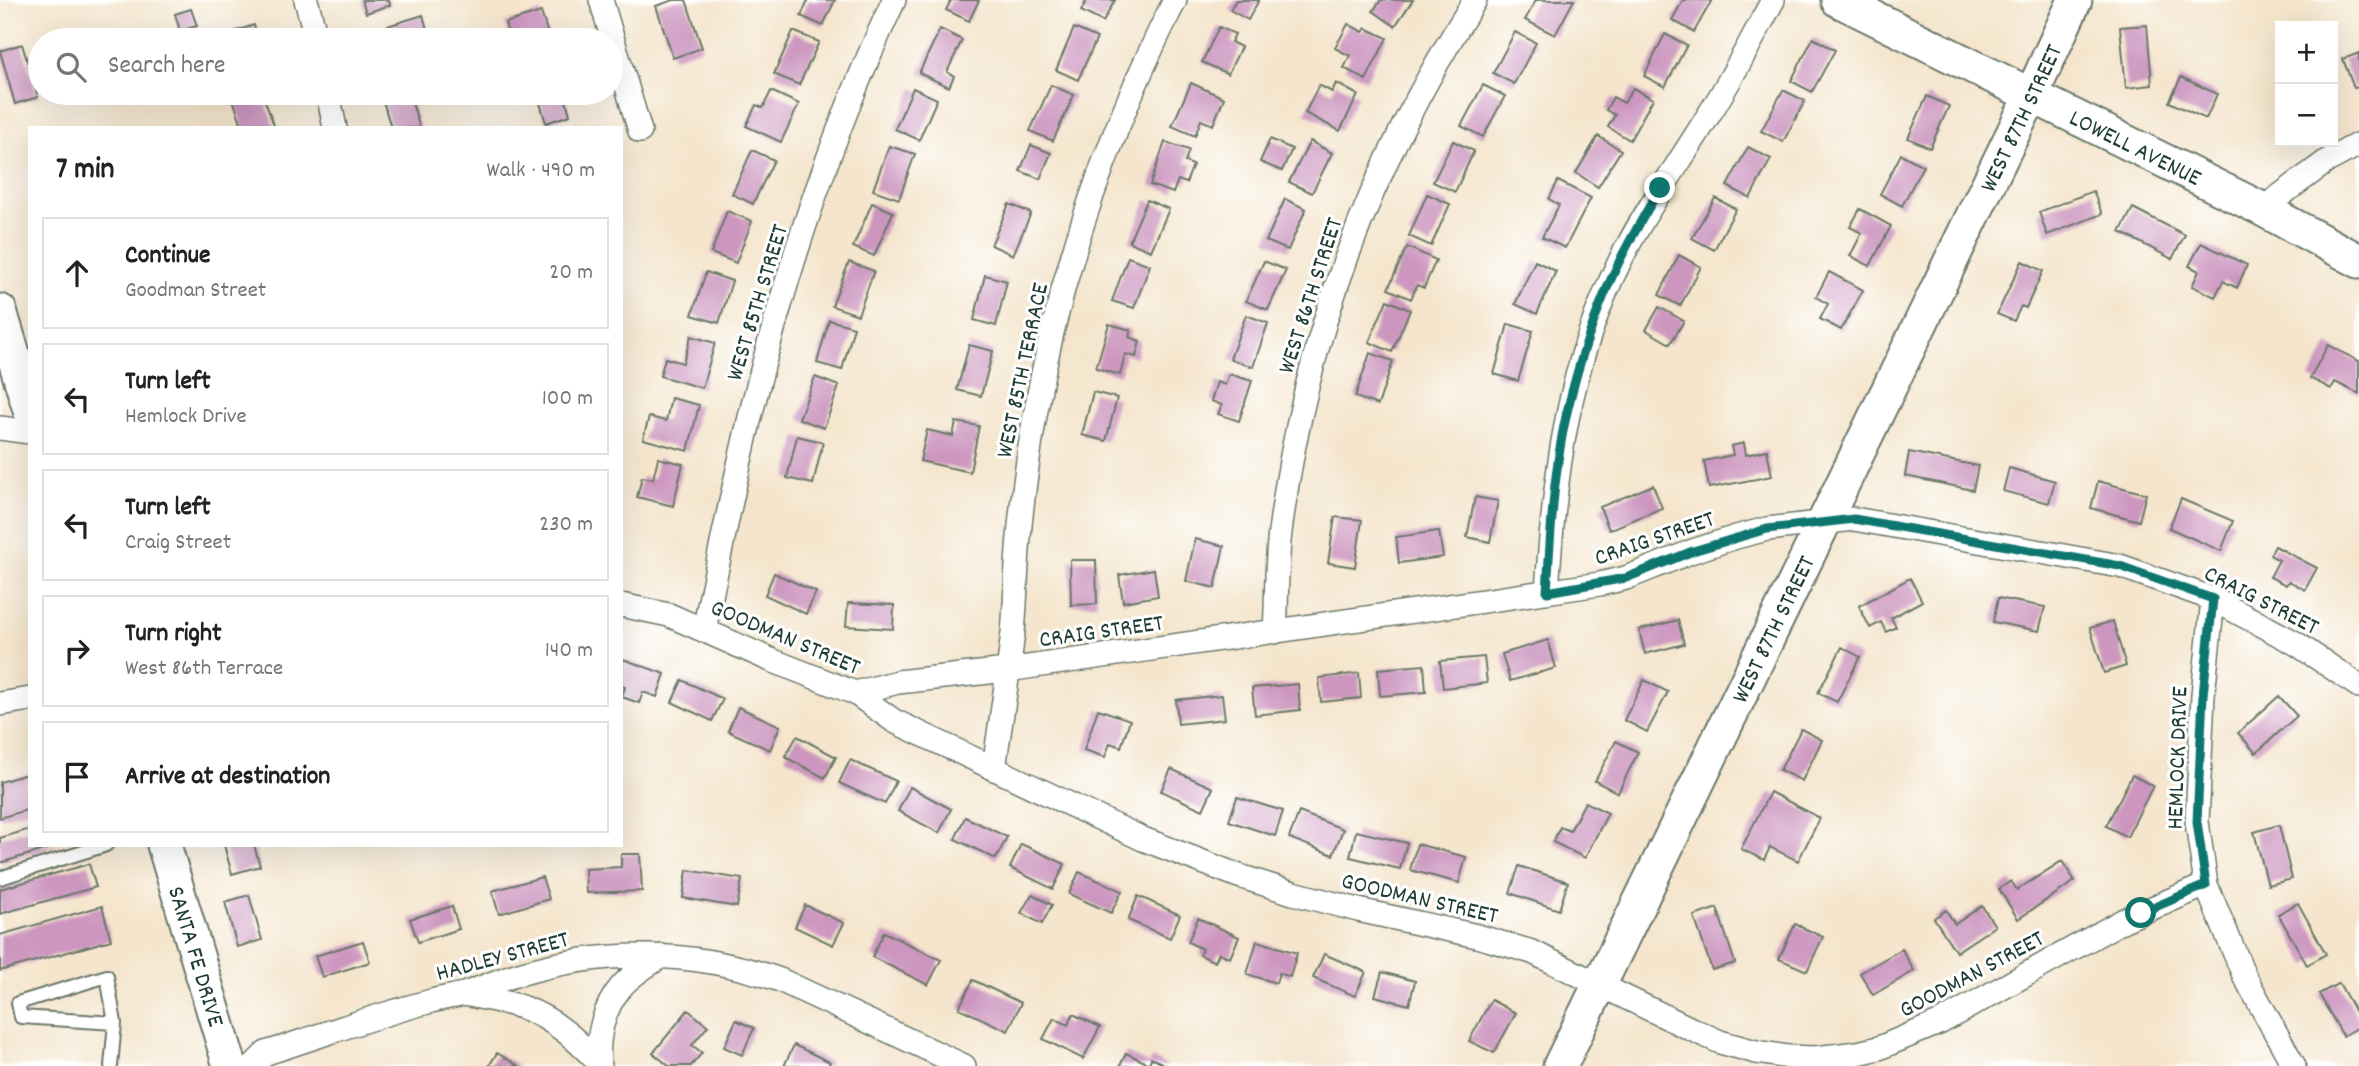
<!DOCTYPE html>
<meta charset="utf-8">
<style>
:root{--surface:#fff;--page:#f2f2f2;--text:#222;--muted:#767676;--line:#e0e0e0}
body{margin:0;font-family:Dekko,sans-serif;background:var(--page);color:var(--text)}
.controls{position:absolute;right:21px;top:21px;display:grid;overflow:hidden;border-radius:0px;box-shadow:0 7px 28px #0002}
.controls button{width:63px;height:63px;display:grid;place-items:center;padding:0;border:0;border-bottom:2px solid var(--line);background:var(--surface);color:var(--text);font:35px sans-serif}
.stop{position:absolute;width:21px;height:21px;margin:-16px;border:5px solid #0f766e;border-radius:50%;background:#fff}
.stop.end{background:#0f766e;border-color:#fff;box-shadow:0 2px 7px #0008}
.list{margin:0;padding:0;list-style:none}
h2{display:flex;justify-content:space-between;align-items:center;height:91px;margin:0;padding:0 28px;font-size:30px}
h2 small{font-size:23px;font-weight:400;color:var(--muted)}
.list li{display:grid;grid-template-columns:46px 1fr auto;gap:21px;align-items:center;box-sizing:border-box;height:112px;margin:0 14px 14px;padding:0 14px;border:2px solid var(--line);border-radius:0px}
.list b{display:block;font-size:26px;white-space:nowrap}
.list p{margin:0;font-size:23px;white-space:nowrap;color:var(--muted)}
.list em{font-size:23px;font-style:normal;color:var(--muted)}
.icon{flex:none;width:38px;height:38px;fill:none;stroke:currentColor;stroke-width:2;stroke-linecap:round;stroke-linejoin:round}
.map{position:relative;flex:none;width:2359px;height:1066px;overflow:hidden}
.search{position:absolute;background:var(--surface);box-shadow:0 7px 28px #0002;left:28px;top:28px;width:595px;height:77px;display:flex;align-items:center;gap:18px;box-sizing:border-box;padding:0 24px;border-radius:38px;color:var(--muted);font-size:26px}
.panel{position:absolute;background:var(--surface);box-shadow:0 7px 28px #0002;left:28px;top:126px;width:595px;height:721px;border-radius:0px}
.map>svg:first-child{display:block}
</style>
<div class="map">
<svg width="2359" height="1066" viewBox="0 0 2359 1066">
<rect width="100%" height="100%" fill="#fff"/>
<filter id="ink" filterUnits="userSpaceOnUse"><feTurbulence type="fractalNoise" baseFrequency=".0143" numOctaves="2"/><feDisplacementMap in="SourceGraphic" scale="14" xChannelSelector="R" yChannelSelector="G"/><feConvolveMatrix kernelMatrix="1 2 1 2 8 2 1 2 1" color-interpolation-filters="sRGB"/></filter>
<filter id="wash" filterUnits="userSpaceOnUse"><feTurbulence type="fractalNoise" baseFrequency=".00686" numOctaves="4" result="noise"/><feDisplacementMap in="SourceGraphic" scale="28" xChannelSelector="R" yChannelSelector="G"/><feGaussianBlur stdDeviation="1.57" result="paint"/><feColorMatrix in="noise" values="0 0 0 0 0 0 0 0 0 0 0 0 0 0 0 0 0 1.4 0 .05"/><feComposite in="paint" operator="in"/></filter>
<g filter="url(#wash)">
<rect width="100%" height="100%" fill="#f4e5cc"/>
<g id="blocks">
<path fill="#cc96bf" d="M362 0H389L390 5 366 13Z
M674 0H686L702 48 673 58 656 6Z
M808 0H835L823 26 801 16Z
M951 0H979L969 21 946 10Z
M1087 0H1115L1103 22 1081 11Z
M1236 0H1259L1248 20 1230 10Z
M1381 0H1413L1395 26 1373 11Z
M1536 0H1574L1555 35 1525 20Z
M1683 0H1712L1694 32 1672 20Z
M191 9 197 26 180 31 175 14Z
M541 12 550 40H510L505 23Z
M423 15 429 36 414 40H371L368 32Z
M1348 24 1363 32 1366 28 1387 38 1366 80 1344 68 1350 56 1335 48Z
M254 25 258 40H229L227 34Z
M2147 25 2152 85 2126 88 2120 27Z
M1219 27 1235 34 1231 42 1241 47 1228 74 1202 62Z
M1074 28 1097 38 1078 80 1056 70Z
M940 29 962 40 947 72 954 76 949 87 919 73Z
M793 31 819 42 799 85 774 74Z
M1515 32 1536 43 1514 84 1493 73Z
M1665 34 1687 45 1665 87 1644 76Z
M1813 38 1835 50 1812 92 1791 81Z
M22 44 38 97 15 104 0 51Z
M2359 53V87L2354 88 2343 59Z
M2181 77 2217 94 2206 119 2169 102Z
M1191 83 1224 98 1213 125 1201 120 1195 136 1172 126Z
M1336 83 1358 95 1340 131 1305 113 1319 85 1332 92Z
M1051 85 1074 95 1053 141 1030 131Z
M1483 85 1505 96 1483 137 1461 126Z
M913 88 937 99 919 140 895 129Z
M1633 88 1653 99 1630 140 1608 127 1615 115 1606 110 1613 97 1624 103Z
M1783 90 1805 101 1783 142 1761 131Z
M771 91 799 104 781 142 746 126 756 105 763 108Z
M235 93H262L275 128H243L231 94Z
M385 93H409L420 128H391L381 94Z
M537 93H564L570 115 546 123Z
M1927 96 1949 106 1930 148 1908 138Z
M1598 136 1621 150 1598 187 1576 173Z
M1270 139 1292 149 1282 171 1260 162Z
M1310 141 1332 153 1312 193 1289 182Z
M1453 141 1474 151 1455 192 1433 182Z
M1165 142 1189 150 1185 162 1193 165 1186 183 1178 180 1173 193 1150 185Z
M1031 145 1051 153 1040 179 1020 171Z
M889 146 915 154 899 199 873 190Z
M1748 147 1771 159 1750 198 1727 186Z
M752 150 774 160 753 204 732 194Z
M1901 154 1923 166 1902 206 1880 194Z
M1558 181 1591 198 1565 248 1542 237 1559 205 1549 199Z
M2093 191 2102 214 2047 235 2039 212Z
M1427 194 1450 204 1431 246 1409 236Z
M1715 198 1736 209 1714 250 1692 238Z
M1285 199 1306 209 1288 250 1266 241Z
M1147 200 1169 209 1151 251 1129 242Z
M872 203 893 212 874 256 853 247Z
M1009 204 1031 213 1013 255 991 245Z
M2133 208 2185 235 2172 259 2120 232Z
M1860 209 1891 226 1870 266 1850 256 1862 233 1850 227Z
M727 211 752 221 736 263 711 253Z
M2201 243 2247 265 2237 288 2223 281 2215 297 2192 286 2199 271 2189 266Z
M1407 247 1436 260 1424 288 1417 285 1411 299 1388 289Z
M1679 255 1701 267 1680 306 1659 295Z
M1128 257 1150 265 1134 308 1112 301Z
M1264 261 1286 270 1268 310 1246 301Z
M1535 261 1556 271 1537 314 1515 304Z
M2022 261 2043 271 2026 308 2021 306 2014 321 1997 314Z
M849 262 874 271 858 315 832 306Z
M706 272 732 281 719 323 692 315Z
M1829 272 1863 290 1841 330 1820 319 1828 304 1816 297Z
M985 275 1007 281 996 326 974 320Z
M1387 300 1410 310 1392 352 1369 342Z
M1659 307 1684 321 1670 344 1646 330Z
M1246 315 1268 323 1253 367 1230 359Z
M829 320 854 327 842 370 817 363Z
M1109 324 1131 330 1129 337 1140 341 1136 357 1125 354 1120 375 1096 368Z
M1508 324 1533 331 1518 381 1494 374Z
M691 336 715 343 702 388 660 376 665 358 683 363Z
M969 345 993 351 981 396 957 390Z
M2328 345 2359 361V394L2335 382 2331 389 2310 378Z
M1370 353 1393 361 1378 405 1355 397Z
M1229 374 1252 381 1239 421 1218 414 1222 405 1211 401 1217 382 1225 385Z
M815 377 839 386 824 428 799 419Z
M1093 392 1117 398 1106 441 1082 435Z
M671 398 699 405 688 451 643 439 649 417 666 421Z
M956 422 979 426 970 472 920 461 927 430 953 436Z
M797 436 823 442 813 484 787 478Z
M1744 443 1746 455 1767 450 1772 476 1709 488 1704 461 1733 455 1731 446Z
M1909 452 1978 466 1973 490 1905 476Z
M658 458 683 464 673 506 637 497 642 477 653 479Z
M2009 468 2055 481 2049 503 2003 491Z
M2098 481 2146 494 2139 521 2091 508Z
M1653 485 1662 508 1609 530 1600 507Z
M1475 497 1498 501 1490 542 1467 537Z
M2181 499 2233 521 2221 551 2169 528Z
M1335 517 1362 520 1355 567 1328 563Z
M1439 531 1443 557 1399 563 1396 537Z
M1195 539 1224 546 1215 588 1186 581Z
M2275 546 2317 568 2305 590 2289 581 2286 585 2270 577 2279 560 2270 555Z
M1070 560H1096L1097 604 1071 605Z
M1154 569 1158 596 1123 602 1119 575Z
M774 573 816 592 806 614 765 595Z
M1910 578 1922 601 1891 618 1896 627 1886 632 1881 622 1870 628 1859 606Z
M1998 598 2045 607 2039 631 1993 622Z
M848 603 894 605 893 629 846 626Z
M1678 620 1684 644 1645 654 1639 630Z
M2113 621 2126 666 2104 673 2090 628Z
M1548 640 1556 668 1510 681 1502 654Z
M1842 647 1860 657 1837 702 1818 693Z
M1484 657 1487 683 1443 688 1440 661Z
M623 659 665 674 657 697 643 692 639 703 622 697 625 687 621 686Z
M1424 665 1426 692 1380 696 1378 669Z
M1359 673 1361 698 1321 702 1319 678Z
M682 680 723 699 712 721 672 702Z
M1644 680 1668 692 1647 732 1624 720Z
M1298 684 1300 710 1255 715 1252 688Z
M1222 695 1225 719 1178 724 1176 700Z
M2279 696 2297 716 2256 753 2238 733Z
M738 707 780 726 770 750 728 731Z
M1098 709 1130 720 1121 747 1110 743 1105 757 1084 750Z
M1801 729 1822 740 1802 781 1780 770Z
M797 736 836 757 825 778 785 757Z
M1616 741 1638 752 1618 793 1595 781Z
M850 760 896 781 885 804 839 783Z
M1171 769 1213 788 1203 810 1161 791Z
M30 773V809L0 818V782Z
M2132 775 2153 786 2127 837 2106 826Z
M910 787 951 809 939 833 898 811Z
M1770 792 1820 818 1798 861 1770 847 1764 860 1741 849Z
M1237 797 1283 811 1275 836 1229 821Z
M1585 802 1608 813 1585 858 1553 842 1560 827 1570 831Z
M1299 812 1343 829 1333 855 1289 838Z
M965 817 1007 837 996 859 955 839Z
M2279 825 2292 879 2268 885 2254 832Z
M30 829V845L57 846 0 863V838Z
M1356 831 1407 843 1400 869 1350 857Z
M1021 844 1065 864 1053 889 1010 868Z
M1417 844 1466 857 1459 883 1410 870Z
M224 845H254L260 866 232 874Z
M621 854H640L642 891 586 893 585 869 621 867Z
M2062 861 2075 881 2018 919 1999 889 2011 881 2017 890Z
M89 864 96 887 0 914V889Z
M1519 866 1568 882 1559 910 1510 893Z
M687 870 742 879 737 907 683 898Z
M1079 872 1122 891 1111 913 1069 894Z
M542 877 549 899 499 914 492 891Z
M1032 894 1052 905 1042 924 1021 913Z
M249 895 262 940 237 947 225 902Z
M1138 896 1180 915 1170 938 1128 920Z
M2298 903 2326 954 2307 965 2278 914Z
M805 905 844 923 833 945 795 927Z
M102 906 111 940 0 971V935Z
M452 906 459 929 418 942 410 919Z
M1982 906 1995 926 1956 952 1934 918 1946 910 1955 924Z
M1717 908 1735 963 1712 970 1694 916Z
M1198 918 1239 937 1230 958 1219 953 1215 962 1200 955 1202 949 1188 942Z
M1795 924 1823 937 1807 971 1779 959Z
M884 932 941 960 928 985 872 957Z
M363 941 370 962 322 977 315 956Z
M1257 941 1297 953 1290 977 1279 973 1276 983 1247 974Z
M1902 949 1914 971 1873 995 1860 973Z
M1324 954 1366 972 1355 996 1313 978Z
M1382 972 1415 981 1409 1005 1375 996Z
M973 980 1021 1003 1008 1031 959 1008Z
M2339 983 2359 1019V1027L2343 1036 2319 994Z
M1491 1000 1516 1013 1494 1053 1469 1041Z
M688 1010 708 1026 692 1045 702 1053 691 1066H669L653 1053Z
M1073 1014 1100 1027 1083 1059 1043 1039 1054 1018 1068 1025Z
M736 1020 754 1028 742 1055 724 1047Z
M794 1045 830 1062 828 1066H784Z
M497 1053 519 1066H489Z
M1126 1053 1149 1064 1151 1058 1168 1066H1120Z"/>
</g>
</g>
<g filter="url(#ink)">
<use href="#blocks" fill-opacity="0" stroke="#6a7869" stroke-width="2"/>
<g fill="none" stroke-linecap="round" stroke-linejoin="round">
<defs>
<path id="lane" d="M0 878 106 845
M111 1066 115 1023 107 976 18 1003 21 1017 115 1023"/>
<path id="street" d="M306 0 317 40
M601 0 640 131
M328 93 335 128
M2262 209 2327 161 2359 144
M0 428 30 432
M1547 592C1554 476 1568 362 1622 257 1647 207 1679 164 1708 116 1732 79 1752 39 1773 0
M2213 599 2203 695 2197 822 2206 885 2244 975 2294 1066
M621 605 669 615 771 660 855 693 894 721 1143 839 1239 876 1293 893 1358 910 1477 936 1532 952 1691 1029 1720 1042 1756 1052 1788 1057 1815 1058 1858 1053 1879 1048 1941 1022 2124 920 2206 885
M704 630C720 553 735 477 754 401 788 265 834 128 894 0
M1275 632C1277 599 1276 565 1280 532 1305 337 1370 165 1475 0
M855 693 898 682 1007 670 1600 584 1626 578 1693 551 1736 537 1767 529 1854 519 2120 566 2213 599 2297 644 2359 686
M0 704 30 699
M994 769C1000 724 1008 678 1013 632 1016 601 1016 569 1019 537 1022 499 1028 459 1034 421 1059 274 1108 133 1175 0
M464 994C483 998 505 1001 524 1008 554 1019 577 1040 599 1063
M253 1066 266 1053C320 1036 373 1016 428 1002 440 998 452 997 464 994 483 988 500 979 519 974 605 948 695 950 780 980L964 1066
M600 1066C595 1040 604 1007 621 987 632 974 648 965 662 956"/>
<g id="secondary">
<path id="s1" d="M1838 0 2262 209 2359 261"/>
<path d="M0 311 30 410"/>
<path id="s2" d="M164 845 230 1066"/>
<path id="s3" d="M1560 1066 2032 94 2075 0"/>
</g>
</defs>
<use href="#lane" stroke="#6a7869" stroke-width="16"/>
<use href="#street" stroke="#6a7869" stroke-width="26"/>
<use href="#secondary" stroke="#6a7869" stroke-width="37"/>
<use href="#lane" stroke="#fff" stroke-width="12"/>
<use href="#street" stroke="#fff" stroke-width="23"/>
<use href="#secondary" stroke="#fff" stroke-width="33"/>
</g>
</g>
<g fill="none" stroke-linecap="round" stroke-linejoin="round" filter="url(#ink)">
<path stroke="#0f766e" stroke-width="9" d="M1660 188C1647 211 1633 234 1621 258 1600 300 1584 346 1572 392 1554 457 1551 526 1547 592L1626 578 1693 551 1767 529 1854 519 2120 566 2213 599 2203 695 2197 822 2206 885 2141 913"/>
</g>
<g text-anchor="middle" stroke-width="6" stroke-linejoin="round" paint-order="stroke">
<g font-size="24" fill="#1f3d34" stroke="#fff">
<text dy="8" stroke="none"><textPath href="#s3" startOffset="1054">WEST 87TH STREET</textPath></text>
<text dy="8" stroke="none"><textPath href="#s1" startOffset="332">LOWELL AVENUE</textPath></text>
<text transform="translate(1309 295) rotate(-72)" y="8">WEST 86TH STREET</text>
<text transform="translate(756 302) rotate(-73)" y="8">WEST 85TH STREET</text>
<text transform="translate(1021 370) rotate(-78)" y="8">WEST 85TH TERRACE</text>
<text transform="translate(1654 537) rotate(-19)" y="8">CRAIG STREET</text>
<text transform="translate(2262 599) rotate(27)" y="8">CRAIG STREET</text>
<text dy="8" stroke="none"><textPath href="#s3" startOffset="486">WEST 87TH STREET</textPath></text>
<text transform="translate(1101 630) rotate(-8)" y="8">CRAIG STREET</text>
<text transform="translate(786 636) rotate(23)" y="8">GOODMAN STREET</text>
<text transform="translate(2176 758) rotate(-88)" y="8">HEMLOCK DRIVE</text>
<text transform="translate(1420 897) rotate(13)" y="8">GOODMAN STREET</text>
<text transform="translate(502 955) rotate(-15)" y="8">HADLEY STREET</text>
<text dy="8" stroke="none"><textPath href="#s2" startOffset="116">SANTA FE DRIVE</textPath></text>
<text transform="translate(1971 973) rotate(-28)" y="8">GOODMAN STREET</text>
</g>
</g>
</svg>
<div class="controls">
<button>+</button>
<button>−</button>
</div>
<div class="stop" style="left:2141px;top:913px"></div>
<div class="stop end" style="left:1660px;top:188px"></div>
<div class="search"><svg class="icon" aria-label="search" viewBox="0 0 24 24"><circle cx="10" cy="10" r="6"/><path d="M15 15l6 6"/></svg>Search here</div>
<section class="panel">
<h2>7 min<small>Walk · 490 m</small></h2>
<ul class="list">
<li><svg class="icon" aria-label="ahead" viewBox="0 0 24 24"><path d="M12 20V5M6 11l6-6 6 6"/></svg><div><b>Continue</b><p>Goodman Street</p></div><em>20 m</em></li>
<li><svg class="icon" aria-label="left" viewBox="0 0 24 24"><path d="M17 20v-9H6M10 6l-5 5 5 5"/></svg><div><b>Turn left</b><p>Hemlock Drive</p></div><em>100 m</em></li>
<li><svg class="icon" aria-label="left" viewBox="0 0 24 24"><path d="M17 20v-9H6M10 6l-5 5 5 5"/></svg><div><b>Turn left</b><p>Craig Street</p></div><em>230 m</em></li>
<li><svg class="icon" aria-label="right" viewBox="0 0 24 24"><path d="M7 20v-9h11M14 6l5 5-5 5"/></svg><div><b>Turn right</b><p>West 86th Terrace</p></div><em>140 m</em></li>
<li><svg class="icon" aria-label="arrive" viewBox="0 0 24 24"><path d="M6 21V4h12l-3 4 3 4H6"/></svg><div><b>Arrive at destination</b></div></li>
</ul>
</section>
</div>
